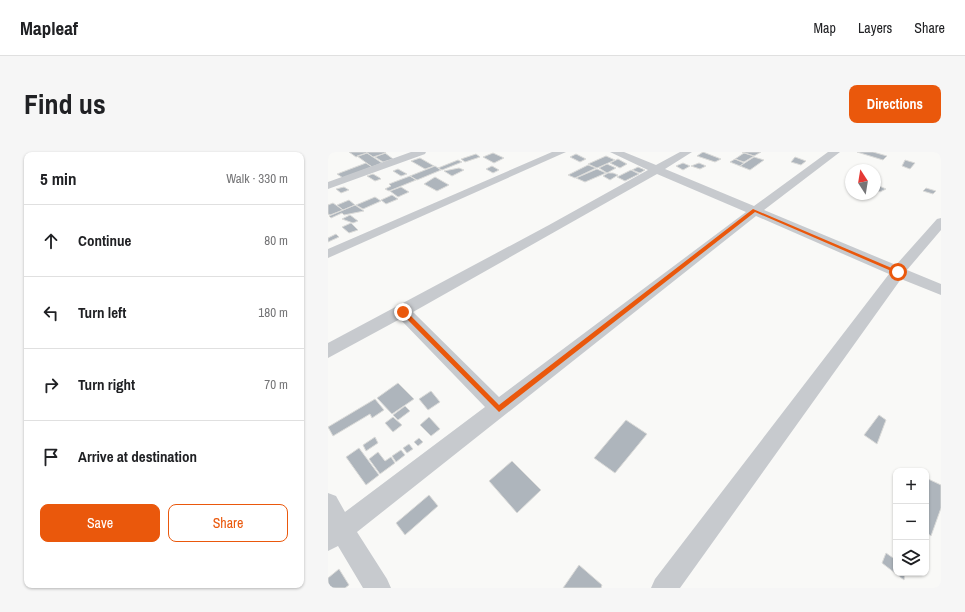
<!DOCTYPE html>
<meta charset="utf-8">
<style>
:root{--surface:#fff;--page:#f6f6f6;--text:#202124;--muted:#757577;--line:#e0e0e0;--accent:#ea580c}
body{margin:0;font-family:"Archivo Narrow",sans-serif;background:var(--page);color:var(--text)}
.controls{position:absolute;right:12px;bottom:12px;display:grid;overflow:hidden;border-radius:8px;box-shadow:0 1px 3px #0004}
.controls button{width:36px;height:36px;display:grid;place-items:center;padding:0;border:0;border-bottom:1px solid var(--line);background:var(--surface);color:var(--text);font:20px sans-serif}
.compass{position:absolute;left:517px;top:12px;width:36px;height:36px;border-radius:50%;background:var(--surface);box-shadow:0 1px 3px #0004;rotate:348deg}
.stop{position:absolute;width:12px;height:12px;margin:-9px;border:3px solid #ea580c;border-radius:50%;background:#fff}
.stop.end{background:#ea580c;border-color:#fff;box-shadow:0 1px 4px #0008}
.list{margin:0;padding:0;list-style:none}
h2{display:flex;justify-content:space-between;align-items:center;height:52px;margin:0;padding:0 16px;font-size:17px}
h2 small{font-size:13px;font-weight:400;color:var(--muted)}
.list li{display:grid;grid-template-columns:26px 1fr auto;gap:12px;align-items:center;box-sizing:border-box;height:72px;padding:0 16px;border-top:1px solid var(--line)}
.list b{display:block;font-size:15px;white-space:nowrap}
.list em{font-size:13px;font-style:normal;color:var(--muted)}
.actions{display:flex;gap:8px;padding:12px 16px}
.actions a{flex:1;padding:9px 0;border:1px solid var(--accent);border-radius:8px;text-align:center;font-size:14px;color:var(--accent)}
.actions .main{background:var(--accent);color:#fff}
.icon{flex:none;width:22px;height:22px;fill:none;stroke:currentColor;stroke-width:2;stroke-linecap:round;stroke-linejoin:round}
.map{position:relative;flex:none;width:613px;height:436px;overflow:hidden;border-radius:8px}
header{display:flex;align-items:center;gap:24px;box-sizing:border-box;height:56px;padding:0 20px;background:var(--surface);border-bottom:1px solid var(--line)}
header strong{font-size:19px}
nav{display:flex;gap:22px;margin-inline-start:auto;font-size:14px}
.intro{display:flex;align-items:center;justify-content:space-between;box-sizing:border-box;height:96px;padding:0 24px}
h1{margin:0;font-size:28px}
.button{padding:10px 18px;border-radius:8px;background:var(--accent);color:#fff;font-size:14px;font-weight:700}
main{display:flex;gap:24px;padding:0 24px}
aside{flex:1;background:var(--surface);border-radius:8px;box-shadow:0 1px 3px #0004}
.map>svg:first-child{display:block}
</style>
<header>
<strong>Mapleaf</strong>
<nav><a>Map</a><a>Layers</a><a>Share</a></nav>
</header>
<div class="intro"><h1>Find us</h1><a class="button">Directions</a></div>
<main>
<aside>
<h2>5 min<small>Walk · 330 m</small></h2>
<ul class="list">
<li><svg class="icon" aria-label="ahead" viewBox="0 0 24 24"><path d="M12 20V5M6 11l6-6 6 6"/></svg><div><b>Continue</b></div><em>80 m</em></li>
<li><svg class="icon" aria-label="left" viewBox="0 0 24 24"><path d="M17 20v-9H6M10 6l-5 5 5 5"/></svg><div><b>Turn left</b></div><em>180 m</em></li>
<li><svg class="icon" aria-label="right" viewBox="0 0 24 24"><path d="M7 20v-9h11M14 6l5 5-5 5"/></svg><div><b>Turn right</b></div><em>70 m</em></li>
<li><svg class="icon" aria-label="arrive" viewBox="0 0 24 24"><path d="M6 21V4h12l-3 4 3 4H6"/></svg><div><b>Arrive at destination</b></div></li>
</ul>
<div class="actions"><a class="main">Save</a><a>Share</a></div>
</aside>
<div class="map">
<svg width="613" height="436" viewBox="0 0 613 436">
<rect width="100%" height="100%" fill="#f9f9f7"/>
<path fill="#aeb5bc" stroke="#dbdbd9" d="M21 0H38L39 1 28 5Z
M38 0H56L58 1 45 5Z
M375 0 393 7 387 10 369 4Z
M414 0H433L426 4Z
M529 0H545L559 4 555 8Z
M39 1 54 11 44 15 29 4Z
M57 1 65 7 55 10 47 5Z
M165 1 176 6 166 11 155 5Z
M416 1 426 4 416 10 407 7Z
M148 2 152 5 137 10 133 7Z
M248 2 258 7 252 10 242 5Z
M278 4 287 8 269 16 260 12Z
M426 5 436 8 422 18 412 14Z
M467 5 478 9 473 13 463 10Z
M92 6 106 14 97 17 83 9Z
M290 7 299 12 292 16 282 11Z
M407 7 416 11 412 14 402 10Z
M130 8 134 10 114 18 110 16Z
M577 8 587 11 582 17 574 14Z
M38 11 44 15 15 26 9 22Z
M355 11 362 14 355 18 348 14Z
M371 11 378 14 372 17 363 14Z
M279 12 288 16 279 21 271 16Z
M260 13 268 16 247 26 240 23Z
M107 14 113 18 89 28 82 24Z
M164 14 171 18 165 21 158 17Z
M310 15 317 18 312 21 304 18Z
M131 16 136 18 124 24 116 19Z
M70 17 79 22 73 24 65 19Z
M269 17 278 21 257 30 248 26Z
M303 18 311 22 297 29 289 25Z
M280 21H285L290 23 282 28 275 24Z
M45 22 52 26 53 27 47 29 39 24Z
M82 24 88 28 61 39 57 37 63 34 61 32Z
M107 25 121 33 109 39 96 32Z
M549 33 558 37 552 40 547 37Z
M16 35 21 38 13 41 8 37Z
M73 35 81 40 70 45 62 39Z
M598 36 608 39 605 42 595 39Z
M64 43 70 47 58 52 53 48Z
M47 45 53 49 35 57 28 53Z
M21 48 27 53 15 58 9 53Z
M5 51 15 58 2 63 0 62V53Z
M27 53 36 59 16 63 14 61 3 66 1 64Z
M22 63 30 69 25 71 14 67Z
M23 71 30 78 21 81 14 75Z
M8 82 11 85 0 90V86Z
M70 231 86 247 64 262 49 246Z
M103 239 112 250 100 258 91 247Z
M47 247 56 258 44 266 42 262 5 284 0 275Z
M77 254 82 259 70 268 65 263Z
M551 263 558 268 549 292 536 283Z
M65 265 74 273 65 280 57 271Z
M101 265 112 277 103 284 92 273Z
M298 268 319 282 287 321 266 306Z
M47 285 50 291 38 299 35 293Z
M91 286 95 290 90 294 86 290Z
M81 292 85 297 79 301 75 296Z
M31 296 51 323 38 333 18 305Z
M73 298 77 303 68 310 64 304Z
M50 300 57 309 63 305 67 311 52 322 41 307Z
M184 309 213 338 189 361 161 329Z
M598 326 613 333V356L603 384 598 380Z
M101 343 110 354 77 383 68 371Z
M558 401 568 408V421H577L576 428 554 411Z
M251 413 274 433 273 436H235Z
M11 417 21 433 17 436H0V426Z"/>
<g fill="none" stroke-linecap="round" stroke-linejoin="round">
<path fill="#c7cace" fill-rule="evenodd" d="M83 0H98L97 2 0 37V30Z
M224 0H238L0 106V97Z
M282 0H296L328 13 352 0H364L337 17 426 54 500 0H512L436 58 568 113 609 67 613 66V78L579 118 613 132V143L573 127 352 436H323L327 427 561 122 428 64 29 380 59 427 63 436H35L10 394 0 399V341L8 344 17 360 157 255 72 167 0 206V191L221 73 320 18ZM329 22 418 60 171 245 85 160Z"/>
</g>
<path fill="#ea580c" d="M425 57 573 120 568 121 427 60 171 260 72 160 77 158 171 253Z"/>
</svg>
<div class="controls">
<button>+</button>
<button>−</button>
<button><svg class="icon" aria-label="layers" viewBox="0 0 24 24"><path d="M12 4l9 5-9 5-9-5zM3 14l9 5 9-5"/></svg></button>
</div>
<svg class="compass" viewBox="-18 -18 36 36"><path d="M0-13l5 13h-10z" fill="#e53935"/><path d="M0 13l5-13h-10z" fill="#757577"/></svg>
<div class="stop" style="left:570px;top:120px"></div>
<div class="stop end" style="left:75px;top:160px"></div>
</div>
</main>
